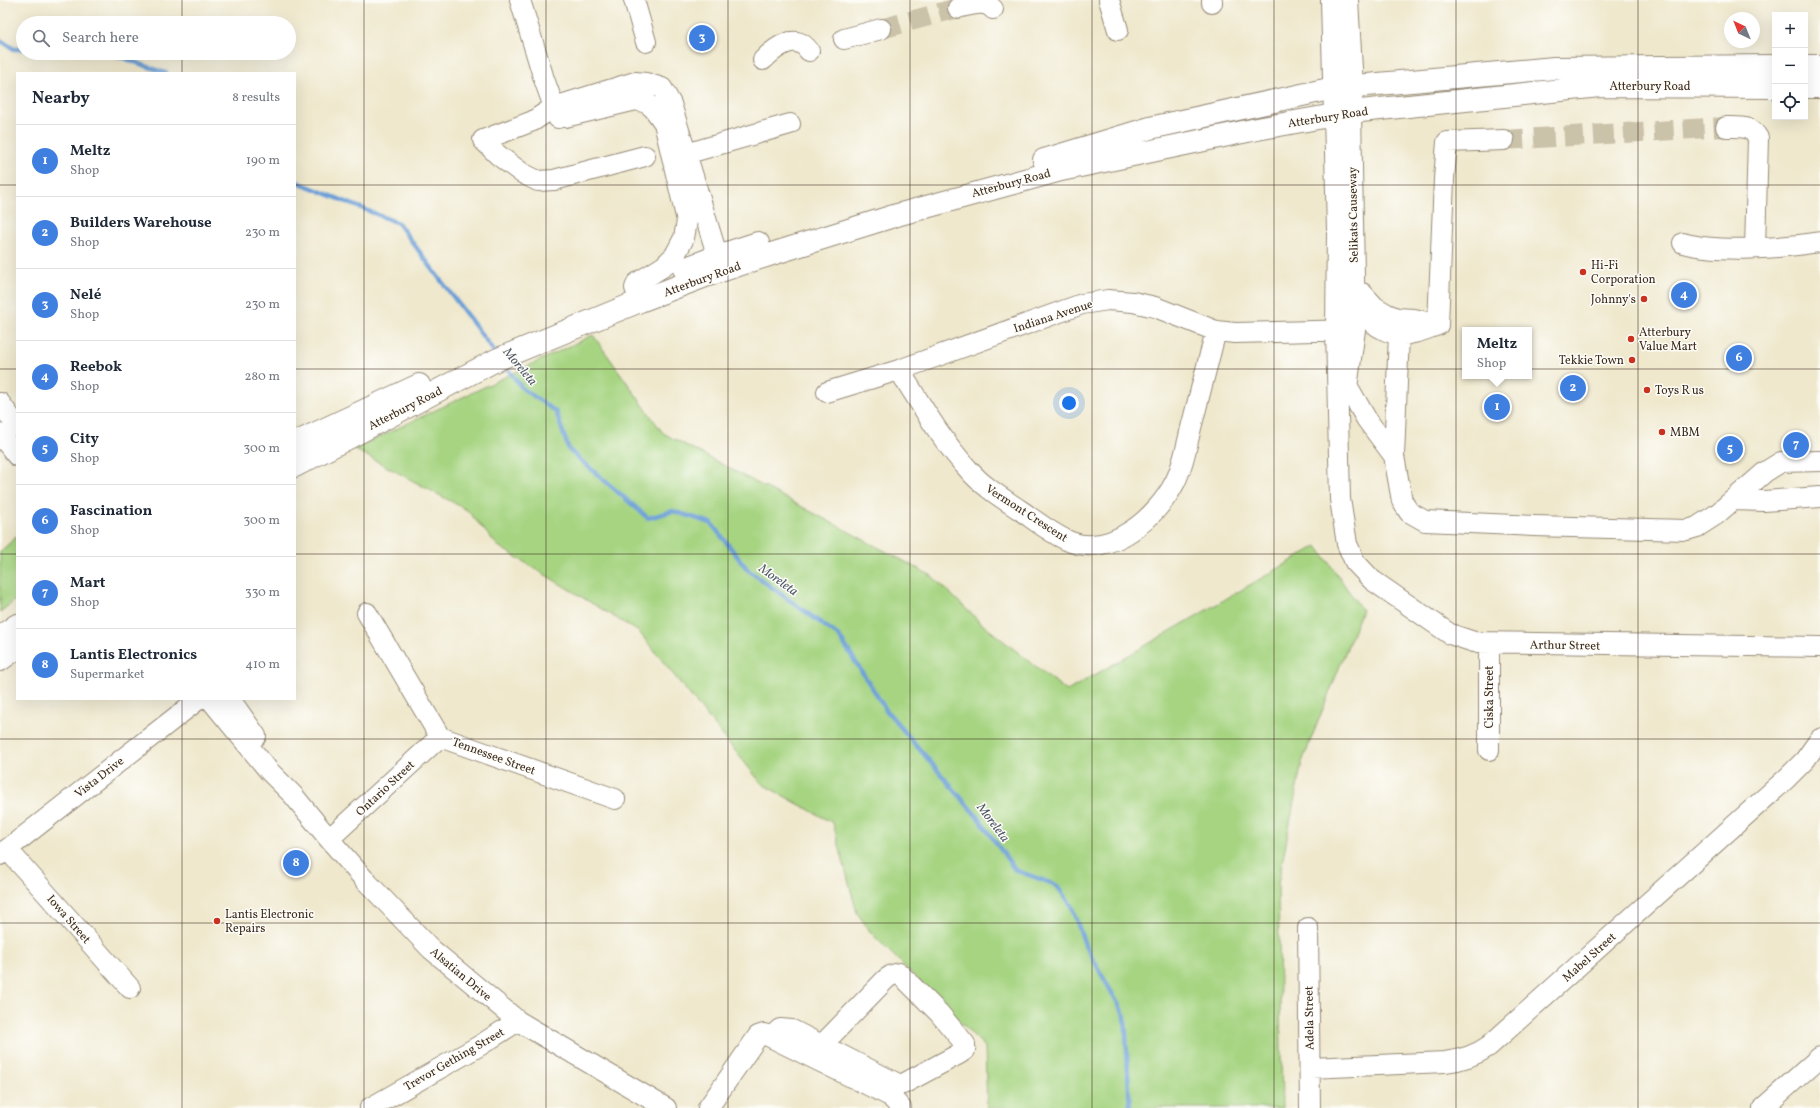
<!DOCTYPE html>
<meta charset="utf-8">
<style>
:root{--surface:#fff;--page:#f6f6f7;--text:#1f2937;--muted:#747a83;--line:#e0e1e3;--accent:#c8321e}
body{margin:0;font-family:Vollkorn,serif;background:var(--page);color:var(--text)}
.controls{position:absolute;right:12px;top:12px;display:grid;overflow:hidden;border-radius:0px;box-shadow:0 4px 16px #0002}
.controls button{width:36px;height:36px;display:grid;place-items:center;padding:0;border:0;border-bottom:1px solid var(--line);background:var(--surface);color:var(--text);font:20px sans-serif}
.compass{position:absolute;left:1724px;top:12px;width:36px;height:36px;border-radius:50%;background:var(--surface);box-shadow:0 4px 16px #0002;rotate:317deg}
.you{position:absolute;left:1069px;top:403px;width:14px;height:14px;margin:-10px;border:3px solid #fff;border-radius:50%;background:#1a73e8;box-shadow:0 0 0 6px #1a73e833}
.badge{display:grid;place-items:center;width:26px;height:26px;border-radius:50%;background:var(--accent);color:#fff;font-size:13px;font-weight:700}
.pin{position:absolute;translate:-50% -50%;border:2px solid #fff;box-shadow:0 1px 4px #0006}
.popup{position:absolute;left:1462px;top:327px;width:70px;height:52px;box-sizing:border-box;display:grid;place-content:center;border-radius:0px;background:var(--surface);filter:drop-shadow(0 1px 3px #0005);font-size:13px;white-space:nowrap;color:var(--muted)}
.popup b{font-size:15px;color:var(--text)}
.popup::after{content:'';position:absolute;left:50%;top:100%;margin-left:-8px;border:8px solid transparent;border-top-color:var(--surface)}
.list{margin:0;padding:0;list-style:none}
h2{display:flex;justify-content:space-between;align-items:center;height:52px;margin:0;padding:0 16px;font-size:17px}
h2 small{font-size:13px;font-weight:400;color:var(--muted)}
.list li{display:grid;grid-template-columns:26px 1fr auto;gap:12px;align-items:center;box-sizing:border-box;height:72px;padding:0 16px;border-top:1px solid var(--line)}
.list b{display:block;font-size:15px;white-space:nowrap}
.list p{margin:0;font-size:13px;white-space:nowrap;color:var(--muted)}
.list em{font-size:13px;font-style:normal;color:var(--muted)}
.icon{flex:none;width:22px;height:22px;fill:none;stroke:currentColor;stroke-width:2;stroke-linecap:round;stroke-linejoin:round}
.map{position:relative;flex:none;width:1820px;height:1108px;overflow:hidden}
.search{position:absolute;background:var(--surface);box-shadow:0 4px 16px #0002;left:16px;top:16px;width:280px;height:44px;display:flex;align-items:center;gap:10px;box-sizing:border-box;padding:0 14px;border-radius:22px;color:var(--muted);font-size:15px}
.panel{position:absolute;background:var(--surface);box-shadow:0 4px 16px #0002;left:16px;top:72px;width:280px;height:628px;border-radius:0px}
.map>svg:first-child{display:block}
</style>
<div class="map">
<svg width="1820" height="1108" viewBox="0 0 1820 1108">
<rect width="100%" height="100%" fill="#fdfcf7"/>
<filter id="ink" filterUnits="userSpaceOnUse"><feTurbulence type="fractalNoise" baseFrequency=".025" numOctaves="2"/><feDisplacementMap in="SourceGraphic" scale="8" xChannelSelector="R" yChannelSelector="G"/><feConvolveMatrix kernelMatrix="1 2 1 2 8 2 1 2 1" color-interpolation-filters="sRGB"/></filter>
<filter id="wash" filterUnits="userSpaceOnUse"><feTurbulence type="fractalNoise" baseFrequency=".012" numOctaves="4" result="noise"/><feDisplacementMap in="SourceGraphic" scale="16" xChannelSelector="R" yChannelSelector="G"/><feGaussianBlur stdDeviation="0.9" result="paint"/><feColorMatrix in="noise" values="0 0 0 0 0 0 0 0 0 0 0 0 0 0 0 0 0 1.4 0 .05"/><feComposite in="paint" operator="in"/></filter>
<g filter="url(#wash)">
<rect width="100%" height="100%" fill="#efe8cd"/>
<path fill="#a6d481" stroke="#707f50" d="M593 335 663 433 932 576 982 624 1067 691 1317 546 1362 610 1302 762 1278 884 1282 1108H987L985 1047 872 934 857 913 833 823 762 784 639 632 498 546 467 510 354 449Z
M17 536V599L0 612V552Z"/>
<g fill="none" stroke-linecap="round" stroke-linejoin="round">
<path stroke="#6b9fd7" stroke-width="4.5" d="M0 40 14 49H23
M109 53 166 73
M295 181 398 223 496 354
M503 363 522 388 556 412 569 450 648 518 673 511 711 523 748 570 839 636 886 710 980 820 1015 870 1056 885 1071 905 1085 945 1125 1016 1130 1108"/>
</g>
</g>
<g filter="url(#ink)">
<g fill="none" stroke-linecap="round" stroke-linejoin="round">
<path stroke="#cbc2aa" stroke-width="20" stroke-dasharray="20 10" stroke-linecap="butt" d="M881 29 958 8
M1504 140 1726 127"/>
<defs>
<path id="minor" d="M520 0 544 79 558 118
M634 0 646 42
M1109 0 1118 30
M1212 0V3
M1331 0 1337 230 1336 330 1340 499 1347 544 1355 562 1372 580 1450 634 1474 642 1820 647
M958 8C969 5 986 0 993 9
M844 39 881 29
M763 60C775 48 796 31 809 51
M565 117 636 100 647 103 654 109 664 123 687 221 684 238 675 255 664 266 637 283 635 288 640 301
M1726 127C1739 127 1751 125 1758 138L1755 248
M645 156 554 180 538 181 522 173 498 155 483 140 533 121 554 107 635 82 646 83 662 88 671 104 722 271
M675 157 790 124
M1683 243C1718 253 1783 248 1820 242
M1362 293 1375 307 1387 314 1397 318 1414 319 1438 325
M1351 299C1361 314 1379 332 1398 334 1411 336 1426 329 1438 325
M1438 325 1444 179 1447 142 1504 140
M1399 334 1394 456 1402 501 1409 512 1425 521 1534 526 1687 530 1697 527 1717 514 1765 472 1781 462 1820 461
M899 370C921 404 941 440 968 469 982 486 1002 498 1020 510 1036 521 1053 535 1071 542 1112 557 1158 516 1175 482 1184 464 1187 443 1192 424 1200 393 1208 362 1216 331
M1348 387 1367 420 1394 456
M827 392 899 370 1082 304 1108 300 1133 302 1155 307 1216 331 1235 333 1355 330
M1346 395 1355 330 1351 112 1353 86 1348 0
M0 403 17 426
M0 434 17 456
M1733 500 1764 501 1820 497
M367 613 440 737 615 799
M1489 644V750
M210 699 269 771 293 795 329 839 364 879 431 949 518 1021 666 1108
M230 699 256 736
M329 839 440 737
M7 849 130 988
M0 855 199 699
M1308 928 1310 1108
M771 1037 780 1029 792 1030 898 1084H903L959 1054 965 1050V1044L939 1013 899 973 892 975 886 979 821 1046
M1310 1068 1445 1062C1462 1060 1475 1056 1489 1046L1786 779 1805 760 1820 739
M370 1108 479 1046 518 1021
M708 1108 758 1036 764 1034 890 1096 901 1108
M1763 1108 1820 1057"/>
<path id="major" d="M1805 66H1820
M1805 87H1820
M1044 160 1150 128 1334 88 1554 68 1775 66
M684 269 718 256 758 243
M295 443 419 385
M295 466 496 360 640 301 708 275 778 252 897 215 1061 170 1257 129 1351 112 1600 86 1775 87
M0 637 17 625
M0 660 17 648"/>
</defs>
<use href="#minor" stroke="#958976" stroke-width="22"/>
<use href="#major" stroke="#958976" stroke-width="24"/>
<use href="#minor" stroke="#fff" stroke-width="20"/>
<use href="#major" stroke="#fff" stroke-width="22"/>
</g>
</g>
<path fill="none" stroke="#3b2a1e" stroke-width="1" stroke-opacity="0.55" d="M182 0V23M364 0V1108M546 0V1108M728 0V1108M910 0V1108M1092 0V1108M1274 0V1108M1456 0V1108M1638 0V1108M182 53V73M0 185H17M295 185H1820M0 369H17M295 369H1820M0 554H17M295 554H1820M182 699V1108M0 739H1820M0 923H1820"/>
<g fill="#c8321e" stroke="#fdfcf7" stroke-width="1.5">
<circle cx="1583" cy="272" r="4"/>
<circle cx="1644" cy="299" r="4"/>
<circle cx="1631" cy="339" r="4"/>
<circle cx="1632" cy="360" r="4"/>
<circle cx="1647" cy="390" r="4"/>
<circle cx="1662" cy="432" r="4"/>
<circle cx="217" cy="921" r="4"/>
</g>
<g text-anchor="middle" stroke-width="3" stroke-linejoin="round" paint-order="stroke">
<g font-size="12" fill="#3b2a1e" stroke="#fdfcf7">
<text x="1650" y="90">Atterbury Road</text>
<text transform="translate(1328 117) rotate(-9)" y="4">Atterbury Road</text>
<text transform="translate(1011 183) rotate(-15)" y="4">Atterbury Road</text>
<text transform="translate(1353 215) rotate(-91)" y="4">Selikats Causeway</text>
<text transform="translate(702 279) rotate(-20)" y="4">Atterbury Road</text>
<text transform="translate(1053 316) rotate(-18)" y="4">Indiana Avenue</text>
<text transform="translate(405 408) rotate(-27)" y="4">Atterbury Road</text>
<text transform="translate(1027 513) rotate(33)" y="4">Vermont Crescent</text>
<text transform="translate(1565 645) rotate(1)" y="4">Arthur Street</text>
<text transform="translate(1489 697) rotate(-90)" y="4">Ciska Street</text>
<text transform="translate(494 756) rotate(20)" y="4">Tennessee Street</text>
<text transform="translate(99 777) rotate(-38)" y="4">Vista Drive</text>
<text transform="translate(385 788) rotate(-43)" y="4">Ontario Street</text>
<text transform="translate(69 919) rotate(49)" y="4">Iowa Street</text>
<text transform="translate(1589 957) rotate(-42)" y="4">Mabel Street</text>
<text transform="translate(461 974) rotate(40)" y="4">Alsatian Drive</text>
<text transform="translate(1309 1018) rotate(-91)" y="4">Adela Street</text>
<text transform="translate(454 1059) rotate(-30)" y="4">Trevor Gething Street</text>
</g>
<g font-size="12" fill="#3b2a1e" stroke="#fdfcf7" text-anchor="start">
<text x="1591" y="269">Hi-Fi<tspan x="1591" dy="14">Corporation</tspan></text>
<text x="1636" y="303" text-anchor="end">Johnny's</text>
<text x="1639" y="336">Atterbury<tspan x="1639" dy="14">Value Mart</tspan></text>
<text x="1624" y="364" text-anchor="end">Tekkie Town</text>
<text x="1655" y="394">Toys R us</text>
<text x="1670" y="436">MBM</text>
<text x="225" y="918">Lantis Electronic<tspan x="225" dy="14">Repairs</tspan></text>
</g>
<g font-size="13" font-style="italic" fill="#4e5968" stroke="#fdfcf7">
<text transform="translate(521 366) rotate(50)" y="5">Moreleta</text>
<text transform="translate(779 579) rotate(36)" y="5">Moreleta</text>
<text transform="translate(994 822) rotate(53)" y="5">Moreleta</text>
</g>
</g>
</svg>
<div class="controls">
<button>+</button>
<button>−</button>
<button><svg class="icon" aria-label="locate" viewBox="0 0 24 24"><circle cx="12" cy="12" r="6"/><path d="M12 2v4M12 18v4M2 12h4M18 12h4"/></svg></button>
</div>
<svg class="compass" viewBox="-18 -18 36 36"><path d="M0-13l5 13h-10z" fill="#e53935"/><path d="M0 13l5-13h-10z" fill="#747a83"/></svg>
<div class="you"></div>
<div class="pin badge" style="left:1497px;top:407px;background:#3f7fe0">1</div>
<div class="popup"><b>Meltz</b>Shop</div>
<div class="pin badge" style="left:1573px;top:388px;background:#3f7fe0">2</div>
<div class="pin badge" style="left:702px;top:38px;background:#3f7fe0">3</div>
<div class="pin badge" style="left:1684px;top:295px;background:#3f7fe0">4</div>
<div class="pin badge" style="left:1730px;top:449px;background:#3f7fe0">5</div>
<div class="pin badge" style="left:1739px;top:358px;background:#3f7fe0">6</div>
<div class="pin badge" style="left:1796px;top:445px;background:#3f7fe0">7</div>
<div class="pin badge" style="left:296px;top:863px;background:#3f7fe0">8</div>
<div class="search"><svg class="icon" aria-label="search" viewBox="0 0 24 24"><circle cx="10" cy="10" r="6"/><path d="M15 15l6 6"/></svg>Search here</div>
<section class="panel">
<h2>Nearby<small>8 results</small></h2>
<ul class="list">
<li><span class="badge" style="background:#3f7fe0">1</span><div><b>Meltz</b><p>Shop</p></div><em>190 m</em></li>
<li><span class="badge" style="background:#3f7fe0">2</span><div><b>Builders Warehouse</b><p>Shop</p></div><em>230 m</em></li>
<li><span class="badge" style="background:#3f7fe0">3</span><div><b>Nelé</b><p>Shop</p></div><em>230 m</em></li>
<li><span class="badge" style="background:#3f7fe0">4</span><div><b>Reebok</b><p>Shop</p></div><em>280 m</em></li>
<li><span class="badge" style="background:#3f7fe0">5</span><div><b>City</b><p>Shop</p></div><em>300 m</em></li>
<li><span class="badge" style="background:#3f7fe0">6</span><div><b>Fascination</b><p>Shop</p></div><em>300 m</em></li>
<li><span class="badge" style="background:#3f7fe0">7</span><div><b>Mart</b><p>Shop</p></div><em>330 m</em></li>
<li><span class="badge" style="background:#3f7fe0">8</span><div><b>Lantis Electronics</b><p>Supermarket</p></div><em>410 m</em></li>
</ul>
</section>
</div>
